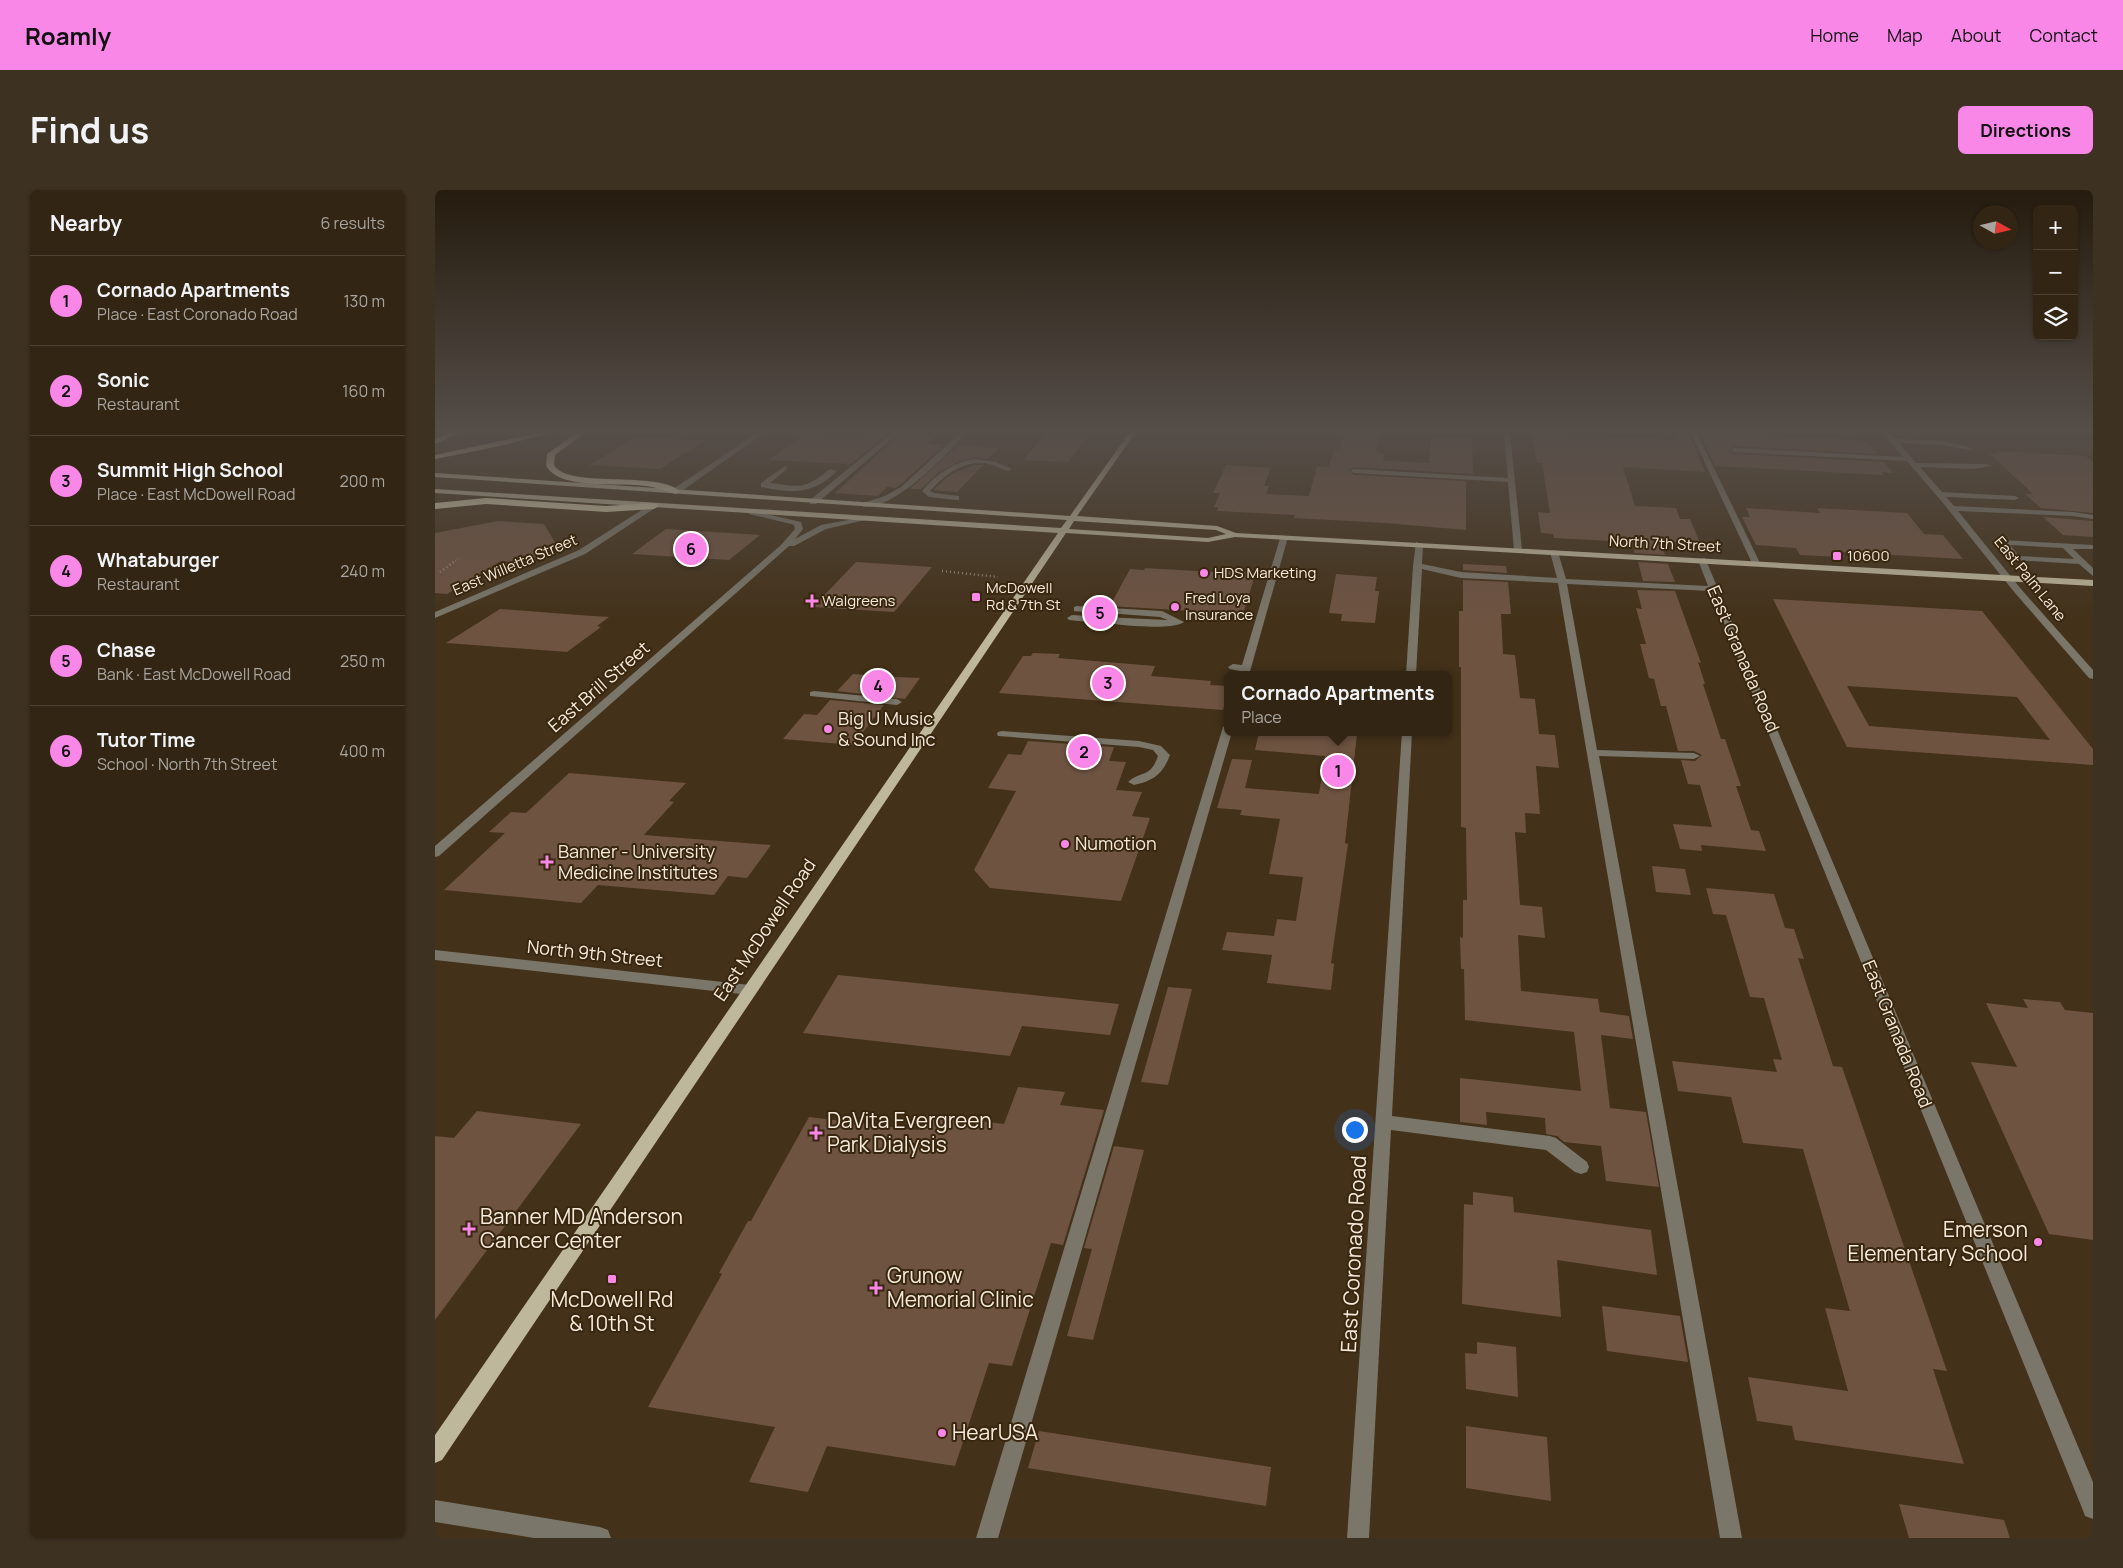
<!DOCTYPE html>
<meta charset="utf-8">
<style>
:root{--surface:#322513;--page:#3d3121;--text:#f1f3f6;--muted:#a8a5a0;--line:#4d4233;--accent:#f987e8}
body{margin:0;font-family:Manrope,sans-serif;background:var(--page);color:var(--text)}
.controls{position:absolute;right:15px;top:15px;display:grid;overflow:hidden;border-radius:8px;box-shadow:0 1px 4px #0004}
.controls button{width:45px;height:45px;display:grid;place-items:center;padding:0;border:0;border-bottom:1px solid var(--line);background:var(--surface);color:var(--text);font:25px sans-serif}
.compass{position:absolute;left:1538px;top:15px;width:45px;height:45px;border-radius:50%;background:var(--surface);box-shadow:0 1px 4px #0004;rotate:98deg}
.you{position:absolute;left:919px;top:939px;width:18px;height:18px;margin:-12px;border:4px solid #fff;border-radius:50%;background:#1a73e8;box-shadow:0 0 0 8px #1a73e833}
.badge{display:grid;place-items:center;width:32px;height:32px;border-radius:50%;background:var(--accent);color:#111;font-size:16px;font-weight:700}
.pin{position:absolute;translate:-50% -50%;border:2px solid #fff;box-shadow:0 1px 5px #0006}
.popup{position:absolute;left:789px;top:481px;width:228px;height:65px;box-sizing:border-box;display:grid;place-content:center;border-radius:8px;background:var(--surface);filter:drop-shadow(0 1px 4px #0005);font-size:16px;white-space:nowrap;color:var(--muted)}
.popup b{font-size:19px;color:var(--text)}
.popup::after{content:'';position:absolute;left:50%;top:100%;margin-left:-10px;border:10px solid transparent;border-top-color:var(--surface)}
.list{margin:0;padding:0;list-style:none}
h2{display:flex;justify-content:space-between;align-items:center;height:65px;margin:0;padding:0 20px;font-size:21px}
h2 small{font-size:16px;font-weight:400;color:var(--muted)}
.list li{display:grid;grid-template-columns:32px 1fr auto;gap:15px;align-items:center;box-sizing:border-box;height:90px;padding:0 20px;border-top:1px solid var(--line)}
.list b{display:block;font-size:19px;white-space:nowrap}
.list p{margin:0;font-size:16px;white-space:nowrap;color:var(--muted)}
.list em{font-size:16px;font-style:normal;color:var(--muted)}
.icon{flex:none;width:28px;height:28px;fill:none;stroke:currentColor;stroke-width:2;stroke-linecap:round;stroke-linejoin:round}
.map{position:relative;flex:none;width:1658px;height:1348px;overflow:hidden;border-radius:8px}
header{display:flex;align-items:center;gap:30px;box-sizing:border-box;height:70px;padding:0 25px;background:var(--accent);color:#111}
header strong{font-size:24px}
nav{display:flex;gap:28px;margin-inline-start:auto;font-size:18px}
.intro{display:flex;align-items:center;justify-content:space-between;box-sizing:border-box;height:120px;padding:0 30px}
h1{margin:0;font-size:35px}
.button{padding:12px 22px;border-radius:8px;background:var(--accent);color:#111;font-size:18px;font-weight:700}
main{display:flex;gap:30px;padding:0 30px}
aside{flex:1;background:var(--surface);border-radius:8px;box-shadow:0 1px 4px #0004}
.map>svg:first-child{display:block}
</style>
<header>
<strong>Roamly</strong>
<nav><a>Home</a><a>Map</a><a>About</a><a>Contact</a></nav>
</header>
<div class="intro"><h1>Find us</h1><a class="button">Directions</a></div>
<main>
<aside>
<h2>Nearby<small>6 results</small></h2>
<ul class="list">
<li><span class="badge">1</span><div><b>Cornado Apartments</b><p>Place · East Coronado Road</p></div><em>130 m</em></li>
<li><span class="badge">2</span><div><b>Sonic</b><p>Restaurant</p></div><em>160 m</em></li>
<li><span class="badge">3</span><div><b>Summit High School</b><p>Place · East McDowell Road</p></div><em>200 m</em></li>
<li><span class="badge">4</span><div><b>Whataburger</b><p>Restaurant</p></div><em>240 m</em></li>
<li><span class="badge">5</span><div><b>Chase</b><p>Bank · East McDowell Road</p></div><em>250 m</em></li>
<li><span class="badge">6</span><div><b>Tutor Time</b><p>School · North 7th Street</p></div><em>400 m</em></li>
</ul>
</aside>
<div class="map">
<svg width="1658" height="1348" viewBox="0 0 1658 1348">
<rect width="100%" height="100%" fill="#433119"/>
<path fill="#6e5341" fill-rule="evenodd" d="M429 243H454L416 274 334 270 369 244 424 247Z
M466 243H504L492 254 509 255 465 295 460 298 452 297 443 306 400 303Z
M909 243 944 245 941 261 949 264 948 271 994 273 996 248H1037L1038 284 919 277 913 280 919 285 1031 291V340L951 333 859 328 860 325 782 321 783 317H779L785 303H778L791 275 836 278 829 296H834L831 304 874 306 882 276 894 277 899 259H905Z
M1097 243H1129V245L1242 250 1239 243H1254L1270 282 1188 277 1200 316 1241 318 1245 329H1255L1265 353 1235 352 1236 355 1226 354 1230 365 1200 363 1197 352 1119 348 1118 344 1106 343 1103 322 1115 323 1107 273H1102Z
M1264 243H1332L1333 246 1421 250 1432 252 1442 264 1299 256 1294 261 1299 264 1449 272 1458 283 1447 282 1449 285 1280 276Z
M610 245 653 247 633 272 588 270Z
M202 247 240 249 269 251 225 279 154 275Z
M522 256 564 258 553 269 539 267 523 272 503 283 486 299H475Z
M1561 261 1651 266 1658 272V323L1606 318 1590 304H1598L1554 263H1563Z
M540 275H548L522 302 498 300 516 284Z
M1311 318 1385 323 1382 318 1472 323 1489 344 1508 345 1528 369 1406 362 1409 367 1365 365 1361 358 1321 355 1307 327H1315Z
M1608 327 1658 331V347L1628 345Z
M63 331 109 334 122 356 95 373 66 371 12 404 0 403V343Z
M231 339 325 345 294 370 197 364Z
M421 372 497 377 459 422 378 417Z
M1203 372 1233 374 1240 392 1208 391Z
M1028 374 1071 376 1072 383 1028 380Z
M710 378 778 382 779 380 821 382 808 424 675 416 695 379 709 380Z
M901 384 942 387 940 401H944L940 433 906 431 907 424 894 423Z
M1028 390 1073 392 1076 424H1066L1068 464 1080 465 1085 508 1100 509 1104 544 1120 545 1124 578 1101 576 1105 624 1090 623 1091 643 1080 642 1085 715 1107 717 1110 748 1083 745 1086 801 1163 809 1165 822 1194 826 1198 849 1166 845 1175 918 1211 922 1224 997 1171 991 1166 956 1129 952 1122 946 1111 944 1110 928 1051 922 1052 935 1025 932V888L1146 901 1139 842 1030 830 1029 779H1026L1025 747 1028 748V710H1032L1031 638 1026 637V477H1024V421H1028Z
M1202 400 1240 401 1266 473 1263 472 1270 494H1268L1286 549H1290L1306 596H1301L1316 640 1324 641 1331 661 1266 655 1267 661 1245 659 1238 634 1277 637 1265 595 1253 594 1246 570 1260 571 1267 565 1259 561H1243L1231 516H1226L1219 489 1214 488 1205 454H1211L1201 418 1207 419Z
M1338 409 1547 421 1658 559V575L1412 557ZM1412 496 1582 507 1615 550 1434 536Z
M65 419 144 425 174 427 162 436 166 437 132 462 11 453Z
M598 463 625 464 623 468 720 476 716 486 776 491 775 495 793 496V503L788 520 564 503 588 466H596Z
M418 484 461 487 485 488 470 509 402 501Z
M395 510 449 515 418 555 348 549 369 524 382 525Z
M824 542 922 544 910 653 913 654 896 773 899 774 896 800 832 793 837 765 787 760 792 742 839 746 842 729 861 731 868 687 834 684 845 629 805 625 807 620 782 618 797 569 817 570 810 598 884 604 890 566 820 560Z
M593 551 679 557 674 571 691 572 681 600 707 602 697 626 715 628 686 711 555 698 539 680 581 601 553 598 573 564 586 565Z
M134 583 251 593 234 611 239 612 209 645 336 655 312 688 293 686 279 705 163 695 146 713 9 700 70 643 54 642 76 622 91 623Z
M1217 676 1250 679 1256 705 1221 702Z
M1271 698 1339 704 1350 738 1359 739 1369 769 1363 768 1398 876 1407 877 1512 1181 1498 1179 1529 1274 1360 1250 1357 1236 1322 1231 1313 1187 1413 1201 1390 1118 1415 1121 1368 959 1308 953 1296 907 1243 901 1237 871 1342 882 1338 869 1347 870 1329 808 1315 807 1291 725 1278 724Z
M403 785 684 814 675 845 587 836 575 866 368 843Z
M733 797 757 799 733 895 706 892Z
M1588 809 1625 812 1630 820 1658 823V1050L1614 1044 1536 872 1582 877 1551 813 1593 818Z
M583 897 630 902 625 915 669 920 628 1055 616 1053 577 1176 554 1173 520 1276 392 1256 373 1302 314 1292 340 1237 213 1217 287 1084 284 1083 313 1031H316L374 927 483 940 490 925 569 934Z
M42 921 146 934 0 1130V946L19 948Z
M679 956 709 960 658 1150 632 1146 657 1059 649 1058Z
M1038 1002 1078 1007 1079 1022 1216 1040 1222 1085 1122 1070 1126 1127 1027 1114 1029 1014 1038 1015Z
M1167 1116 1245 1126 1253 1172 1172 1161Z
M1042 1152 1081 1157 1083 1207 1031 1199 1030 1163 1042 1164Z
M1031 1236 1112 1247 1116 1311 1031 1298Z
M604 1241 836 1277 831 1316 593 1278Z
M1464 1314 1569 1330 1575 1348H1474Z"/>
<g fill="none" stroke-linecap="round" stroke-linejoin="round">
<path stroke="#5e4d36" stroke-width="9" stroke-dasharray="9 5" stroke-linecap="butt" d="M659 420 674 421
M654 429 669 430"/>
<path stroke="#998a77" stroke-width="2" stroke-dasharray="0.5 2.5" stroke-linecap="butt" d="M624 243 654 245 655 243
M18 373 23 369"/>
<path stroke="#998a77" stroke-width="2.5" stroke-dasharray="1 3" stroke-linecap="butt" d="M507 381 563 387
M5 382 20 371"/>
<path fill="#7a7669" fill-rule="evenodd" d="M322 243H329L244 303H238V299Z
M457 243H464L381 314H375V310Z
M525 243H531C512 265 459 320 428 317V313L450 306 466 297Z
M1069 243H1075L1087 360 1083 362 1079 360 1073 292 919 283 915 281 919 279 1073 288Z
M1256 243H1262L1325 373 1324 375 1317 373Z
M1448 243H1454L1460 249 1507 251 1537 258 1534 260 1507 255 1464 253 1481 273 1552 274 1556 276 1538 279 1485 277 1507 302 1580 306 1584 308 1580 310 1511 307 1519 316 1638 322 1658 325V329L1638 326 1523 321 1586 399 1658 480V489L1654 488 1580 403 1508 313 1472 271 1299 262 1296 260 1299 258 1468 267Z
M539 269 561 272 577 279 573 281C568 280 563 277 558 275 533 267 511 283 495 301L499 303 524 306V310H521L494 307 487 301C501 284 517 273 539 269Z
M350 276 352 277V279L335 293C368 297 368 300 395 279L402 281C378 305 358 303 326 297V293Z
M216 314 223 316 150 364 0 428V422L144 360Z
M314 320 366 332 368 339 360 349 386 335 430 327 434 329 391 339 359 356H354L4 666 0 667V656L346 355 360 339 359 335 356 334 314 324Z
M846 345 853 347 814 485H804L805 481 795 479 793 477 798 474 807 475Z
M1565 350 1658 355V359H1638L1658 378V386L1644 374 1579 370 1565 354ZM1575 355 1628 358 1639 369 1584 366Z
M981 352 988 354 987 374 1026 382 1122 388 1115 362 1119 360 1123 362 1131 389 1273 396 1263 370 1270 368 1658 1292V1329L1650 1326 1647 1318 1276 401 1132 394 1162 560 1259 563 1265 566 1259 569 1164 566 1307 1348H1285L1123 393 1026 388 987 379 981 485H971L978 376Z
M642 416 659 417 664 420 659 423 639 421V417Z
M674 418 727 421 749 432C737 441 681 435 666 432V428L669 427 733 430 725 427 671 423V419Z
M637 425 654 426 659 429 654 432 634 430 632 428Z
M379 501 462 509 467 512 462 515 375 506V502Z
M793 534V542H797L563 1348H541L788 537Z
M567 541 704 551 726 556 735 565C728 584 718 591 699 595L693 592C706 580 715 589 723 566L718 560 704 557 563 546 562 544 563 542Z
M967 542H977L957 926 1115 946 1121 948 1152 972 1154 977 1152 982 1146 984 1140 982 1111 960 956 940 934 1348H912Z
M0 760 315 795 320 796 322 800 320 804 315 805 0 770Z
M0 1310 165 1337 173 1340 176 1348H99L0 1332Z"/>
<path fill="#bfb79b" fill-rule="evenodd" d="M694 243H700L642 326 782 336 801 343 1658 390V396L800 347 773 352 631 343 7 1270 0 1273V1245L623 343 0 303V299L626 338 632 330 0 287V283L635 326ZM639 331 781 340 791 344 773 348 634 339Z"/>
<path fill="#dad1af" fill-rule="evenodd" d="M15 243H25L0 254V249Z
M103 243H115L65 256 0 269V265Z
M141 243H150L120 265 119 275C133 299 219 280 245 301L241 304C231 301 221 297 211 296 186 292 123 301 111 275L112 264Z
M51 308 171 316 219 313 224 316 219 319 171 322 51 314 0 319V313Z"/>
</g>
<linearGradient id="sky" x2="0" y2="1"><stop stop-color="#251b0e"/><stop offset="0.56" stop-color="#554e49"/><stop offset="1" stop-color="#554e49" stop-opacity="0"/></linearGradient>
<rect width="1658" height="431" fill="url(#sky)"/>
<g fill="#f987e8" stroke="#38270e" stroke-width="2">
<rect x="1397" y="361" width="10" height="10" rx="2.5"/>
<circle cx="769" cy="383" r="5"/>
<rect x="536" y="402" width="10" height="10" rx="2.5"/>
<path d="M374.5 403.5h5v5h5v5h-5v5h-5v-5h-5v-5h5z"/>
<circle cx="740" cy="417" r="5"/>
<circle cx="393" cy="539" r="5"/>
<circle cx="630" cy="654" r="5"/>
<path d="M109.5 664.5h5v5h5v5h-5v5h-5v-5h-5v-5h5z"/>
<path d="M378.5 935.5h5v5h5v5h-5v5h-5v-5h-5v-5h5z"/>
<path d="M31.5 1031.5h5v5h5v5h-5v5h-5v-5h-5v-5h5z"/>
<circle cx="1603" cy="1052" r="5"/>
<rect x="172" y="1084" width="10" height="10" rx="2.5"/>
<path d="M438.5 1090.5h5v5h5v5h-5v5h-5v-5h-5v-5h5z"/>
<circle cx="507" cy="1243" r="5"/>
</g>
<g text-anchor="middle" stroke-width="4" stroke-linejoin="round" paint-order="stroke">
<g font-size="15" fill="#f6eadc" stroke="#38270e">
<text transform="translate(1230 354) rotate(3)" y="5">North 7th Street</text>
<text transform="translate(80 375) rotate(-23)" y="5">East Willetta Street</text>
<text transform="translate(1595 389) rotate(51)" y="5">East Palm Lane</text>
</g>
<g font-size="15" fill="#f6eadc" stroke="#38270e" text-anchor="start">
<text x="1412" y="371">10600</text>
<text x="779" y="388">HDS Marketing</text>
<text x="551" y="403">McDowell<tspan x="551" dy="17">Rd &amp; 7th St</tspan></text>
<text x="750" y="413">Fred Loya<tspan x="750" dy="17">Insurance</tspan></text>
<text x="387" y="416">Walgreens</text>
</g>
<g font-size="18" fill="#f6eadc" stroke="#38270e">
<text transform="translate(1308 469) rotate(67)" y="6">East Granada Road</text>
<text transform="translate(164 497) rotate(-41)" y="6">East Brill Street</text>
<text transform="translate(330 740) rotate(-56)" y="6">East McDowell Road</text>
<text transform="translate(160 764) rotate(6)" y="6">North 9th Street</text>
<text transform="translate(1462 844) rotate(68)" y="6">East Granada Road</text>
</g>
<g font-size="18" fill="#f6eadc" stroke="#38270e" text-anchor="start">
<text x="403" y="535">Big U Music<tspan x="403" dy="21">&amp; Sound Inc</tspan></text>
<text x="640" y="660">Numotion</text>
<text x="123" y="668">Banner - University<tspan x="123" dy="21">Medicine Institutes</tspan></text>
</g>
<g font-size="21" fill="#f6eadc" stroke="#38270e" text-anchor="start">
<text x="392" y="938">DaVita Evergreen<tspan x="392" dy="24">Park Dialysis</tspan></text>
<text x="45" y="1034">Banner MD Anderson<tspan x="45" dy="24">Cancer Center</tspan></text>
<text x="1593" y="1047" text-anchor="end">Emerson<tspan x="1593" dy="24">Elementary School</tspan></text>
<text x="452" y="1093">Grunow<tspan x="452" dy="24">Memorial Clinic</tspan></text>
<text x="177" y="1117" text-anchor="middle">McDowell Rd<tspan x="177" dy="24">&amp; 10th St</tspan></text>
<text x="517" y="1250">HearUSA</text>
</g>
<g font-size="21" fill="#f6eadc" stroke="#38270e">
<text transform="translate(919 1064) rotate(-87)" y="7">East Coronado Road</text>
</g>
</g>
</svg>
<div class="controls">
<button>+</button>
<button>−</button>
<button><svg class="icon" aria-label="layers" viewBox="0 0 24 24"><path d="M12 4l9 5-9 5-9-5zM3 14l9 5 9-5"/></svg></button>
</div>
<svg class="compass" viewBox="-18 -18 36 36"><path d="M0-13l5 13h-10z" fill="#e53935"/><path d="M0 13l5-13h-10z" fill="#a8a5a0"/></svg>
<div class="you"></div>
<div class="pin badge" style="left:903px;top:581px">1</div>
<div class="popup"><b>Cornado Apartments</b>Place</div>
<div class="pin badge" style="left:649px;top:562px">2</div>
<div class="pin badge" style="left:673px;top:493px">3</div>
<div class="pin badge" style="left:443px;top:496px">4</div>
<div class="pin badge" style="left:665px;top:423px">5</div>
<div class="pin badge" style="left:256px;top:359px">6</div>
</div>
</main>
